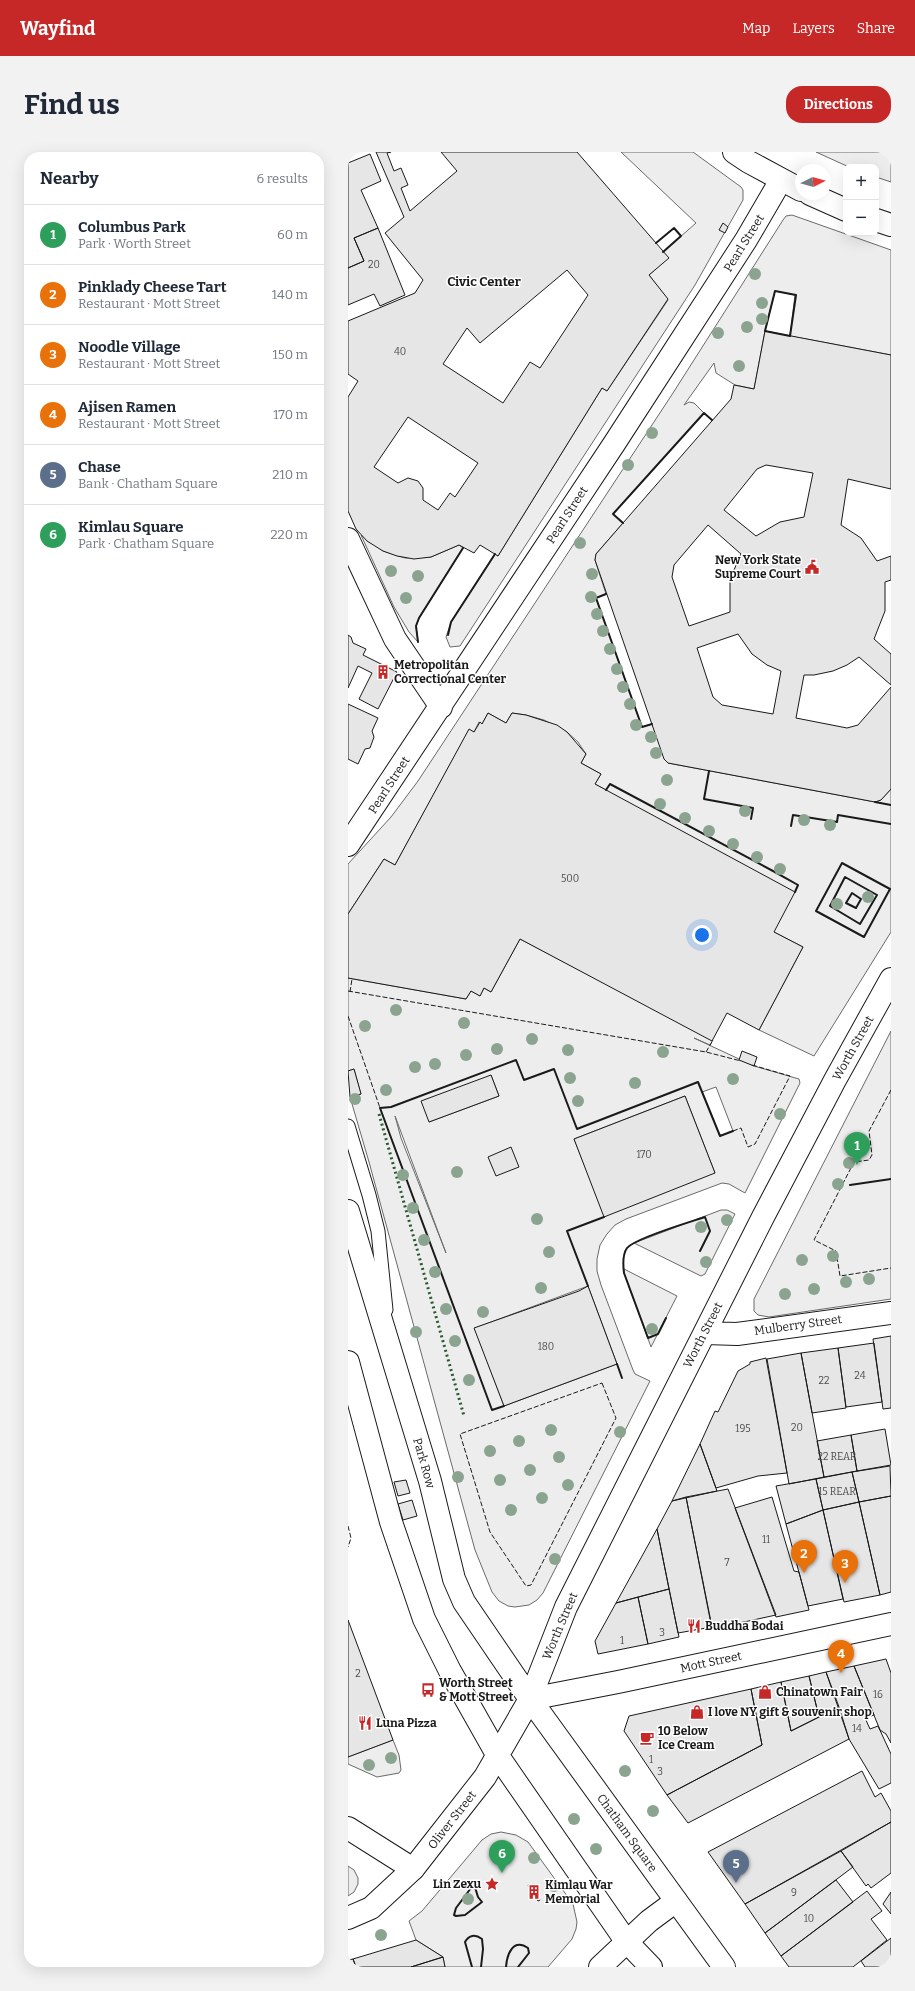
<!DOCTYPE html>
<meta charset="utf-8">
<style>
:root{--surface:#fff;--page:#f2f2f3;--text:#1f2937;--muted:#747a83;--line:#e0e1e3;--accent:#c62828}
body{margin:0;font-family:Bitter,serif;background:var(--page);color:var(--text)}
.controls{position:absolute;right:12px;top:12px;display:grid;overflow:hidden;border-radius:8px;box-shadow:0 4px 16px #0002}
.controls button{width:36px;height:36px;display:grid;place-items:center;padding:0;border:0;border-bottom:1px solid var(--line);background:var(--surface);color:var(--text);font:20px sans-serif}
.compass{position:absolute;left:447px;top:12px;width:36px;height:36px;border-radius:50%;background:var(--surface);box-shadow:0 4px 16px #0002;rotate:85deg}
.you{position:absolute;left:354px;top:783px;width:14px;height:14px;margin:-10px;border:3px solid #fff;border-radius:50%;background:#1a73e8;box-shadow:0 0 0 6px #1a73e833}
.badge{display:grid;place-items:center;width:26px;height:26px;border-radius:50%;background:var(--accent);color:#fff;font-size:13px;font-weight:700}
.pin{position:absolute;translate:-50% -33px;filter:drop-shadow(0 1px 2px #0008)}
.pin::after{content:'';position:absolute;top:21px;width:14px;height:12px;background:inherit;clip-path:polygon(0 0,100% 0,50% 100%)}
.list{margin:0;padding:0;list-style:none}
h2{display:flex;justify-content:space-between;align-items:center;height:52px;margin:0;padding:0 16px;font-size:17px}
h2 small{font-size:13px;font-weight:400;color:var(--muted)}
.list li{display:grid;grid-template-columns:26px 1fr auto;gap:12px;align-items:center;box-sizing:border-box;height:60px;padding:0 16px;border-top:1px solid var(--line)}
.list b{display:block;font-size:15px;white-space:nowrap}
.list p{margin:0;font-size:13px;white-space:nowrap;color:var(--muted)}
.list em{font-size:13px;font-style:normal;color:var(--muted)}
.map{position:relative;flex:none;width:543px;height:1815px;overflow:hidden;border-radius:16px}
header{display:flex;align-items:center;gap:24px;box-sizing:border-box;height:56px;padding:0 20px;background:var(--accent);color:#fff}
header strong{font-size:19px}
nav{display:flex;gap:22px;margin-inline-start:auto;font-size:14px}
.intro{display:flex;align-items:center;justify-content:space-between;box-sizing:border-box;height:96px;padding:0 24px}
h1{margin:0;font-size:28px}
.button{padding:10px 18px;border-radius:16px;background:var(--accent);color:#fff;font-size:14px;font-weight:700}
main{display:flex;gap:24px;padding:0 24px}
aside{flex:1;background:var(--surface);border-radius:16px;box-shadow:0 4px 16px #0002}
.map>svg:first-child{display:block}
</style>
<header>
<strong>Wayfind</strong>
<nav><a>Map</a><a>Layers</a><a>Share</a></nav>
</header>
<div class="intro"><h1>Find us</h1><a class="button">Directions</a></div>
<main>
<aside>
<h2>Nearby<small>6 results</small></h2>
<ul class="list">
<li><span class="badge" style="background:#2e9e5b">1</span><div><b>Columbus Park</b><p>Park · Worth Street</p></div><em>60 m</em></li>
<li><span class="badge" style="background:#e8710a">2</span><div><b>Pinklady Cheese Tart</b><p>Restaurant · Mott Street</p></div><em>140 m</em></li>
<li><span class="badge" style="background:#e8710a">3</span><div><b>Noodle Village</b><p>Restaurant · Mott Street</p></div><em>150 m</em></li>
<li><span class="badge" style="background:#e8710a">4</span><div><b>Ajisen Ramen</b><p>Restaurant · Mott Street</p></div><em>170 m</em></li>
<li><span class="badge" style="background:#5c6f8a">5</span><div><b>Chase</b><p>Bank · Chatham Square</p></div><em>210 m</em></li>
<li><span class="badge" style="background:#2e9e5b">6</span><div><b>Kimlau Square</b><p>Park · Chatham Square</p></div><em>220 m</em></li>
</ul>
</aside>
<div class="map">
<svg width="543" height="1815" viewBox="0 0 543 1815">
<rect width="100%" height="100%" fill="#fff"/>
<path fill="#ededed" stroke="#6a6a6a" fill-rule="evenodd" d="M273 0H345L393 35 395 38V48L347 133 112 494 102 495 98 485 103 470 147 402 150 404 254 236 259 239 320 148 301 123 320 106 315 100 348 71Z
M468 0H543V30L528 25V15H501Z
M444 63 543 98V203L442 184 447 143 427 139 417 179 406 237 387 233 368 221 366 211 336 253 341 250 346 251 356 261 265 362 275 371 248 402 247 408 258 442 248 446 294 575 304 572 320 611 527 650 533 648 543 637V780L466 904 411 878 455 795 426 780 258 638 247 632 253 622 233 611 238 602 230 590 219 580 196 568 178 563 164 561 158 571 140 561 134 572 131 570 126 580 121 578 47 713 36 707 0 762V712L43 665 70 629 325 241 435 68 438 64Z
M13 383 35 399 57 406 83 405 111 393 115 396 71 466 68 474 70 490 61 480 46 455Z
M172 787 365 888 362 893 346 886 406 914 451 927 452 931 397 1041 381 1032 374 1031 278 1067 267 1073 259 1082 252 1093 249 1107V1119L253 1133 285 1218 287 1222 302 1229 195 1441 189 1448 181 1453 167 1455 160 1454 151 1449 144 1440 127 1398 21 1010 2 945 13 942 6 917 0 919V826L118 847 123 839 132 844 136 836 143 840ZM143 923 151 944 81 970ZM368 935 385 979 372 984 354 940ZM337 944 367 1021 238 1017 226 987ZM47 964 98 1101 53 986ZM240 1134 269 1212 156 1254 127 1176Z
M543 879V1147L421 1165 410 1163 406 1159V1147Z
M373 1058H379L387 1062 357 1122 353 1124 286 1091Z
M276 1117 329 1144 303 1195 276 1121Z
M45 1588 51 1603 53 1618 51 1621 29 1625 0 1612V1605Z
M153 1680 168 1683 180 1690 225 1752 229 1770 228 1777 224 1787 200 1815H97L95 1805 68 1788 61 1769 74 1759 134 1688 143 1682Z
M0 1714 6 1718 10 1726V1732L6 1740 0 1744Z"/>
<path fill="#e6e6e6" stroke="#1a1a1a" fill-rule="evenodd" d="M28 0H43L39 1 46 19 53 16 60 33 53 36 62 59 109 19 93 0H229L321 106 301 123 320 147 259 239 254 236 150 404 132 393 126 401 111 393 83 405 66 407 49 404 35 399 19 389 8 377 0 359V245L10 229 0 222V169L67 141 75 128 37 81 56 65ZM219 118 240 143 192 216 182 210 155 251 95 212 119 176 132 191ZM60 265 130 311 107 345 102 341 90 358 75 348V336L70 329 60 326 50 331 26 315Z
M22 2 33 29 13 38 30 76 6 86 16 109 0 116V11Z
M375 71 380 75 377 81 371 78Z
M30 76 57 143 32 154 26 142 0 153V116L16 109 6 86Z
M417 179 543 203V337L500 327 493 373 513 386 529 409 543 404V428L537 430V459L526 487 543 502V533L511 505 499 513 485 519 466 523H456L448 566 499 576 510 573 543 535V637L533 648 527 650 320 611 316 607 247 408 248 402 383 247 386 233 406 237ZM418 313 465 321 456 365 432 370 408 384 376 358 409 317ZM360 373 393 402 382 427V460L341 474 324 425 326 413ZM390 482 404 502 419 513 433 519 425 562 374 553 365 545 349 496Z
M0 483 3 485 5 491 18 497 15 503 49 520 30 557 11 547 24 521 10 514 0 536Z
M0 552 30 566 24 579 26 585 22 596 17 597 10 612 0 607Z
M140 561 158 571 164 561 178 563 209 573 219 580 238 602 233 611 253 622 247 632 447 740 426 780 455 795 411 878 379 861 364 889 172 787 143 840 136 836 132 844 123 839 118 847 0 826V762L36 707 47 713 121 577 126 580 132 570 134 572Z
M394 899 409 905 406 914 391 908Z
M6 917 13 942 2 945 0 919Z
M143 923 151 944 81 970 73 949Z
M337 944 367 1021 256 1065 226 987Z
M163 995 171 1015 148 1024 140 1005Z
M240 1134 269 1212 156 1254 126 1176 231 1139Z
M543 1184V1256L535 1257 525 1187Z
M526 1191 534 1250 498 1255 490 1196Z
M490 1196 498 1256 464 1261 453 1201Z
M453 1201 476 1325 441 1332 419 1207Z
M418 1206 439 1321 410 1324 368 1336 352 1292 367 1259 370 1260 390 1219 402 1212V1210Z
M537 1277 543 1313 509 1319 503 1283Z
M503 1283 509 1319 476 1325 469 1289Z
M352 1292 369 1339 324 1349Z
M542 1314 543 1344 511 1350 504 1320Z
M504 1320 511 1350 475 1358 468 1327Z
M468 1327 475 1358 438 1372 428 1334Z
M58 1328 62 1341 50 1344 46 1330Z
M380 1337 428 1463 364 1477 338 1345Z
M543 1344V1440L532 1443 511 1350Z
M338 1345 364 1475 330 1481 309 1377 324 1349Z
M424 1345 446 1419 451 1420 461 1458 428 1465 387 1356Z
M64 1348 69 1364 55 1368 50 1352Z
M511 1350 532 1443 496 1450 475 1358Z
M475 1358 495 1447 460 1454 438 1372Z
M309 1377 321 1437 268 1451Z
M321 1437 331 1485 300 1492 290 1445Z
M290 1445 300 1492 250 1502 247 1489 268 1451Z
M0 1468 45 1588 0 1605Z
M538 1507 543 1521V1591L538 1582 532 1578 506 1514Z
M506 1514 526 1563 517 1566 522 1577 530 1574 543 1602V1631L531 1637 501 1587 478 1520Z
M478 1520 491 1555 471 1565 461 1524Z
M461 1524 471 1565 443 1579 433 1530Z
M433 1530 443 1579 491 1555 501 1587 340 1671 319 1643 414 1593 403 1537Z
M403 1537 414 1593 319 1643 276 1579 281 1564Z
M514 1619 527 1645 533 1641 543 1659V1670L397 1752 360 1700Z
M543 1670V1721L523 1736 520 1732 518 1734 493 1699Z
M493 1699 505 1715 417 1781 397 1752Z
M488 1728 505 1750 433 1804 417 1781Z
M181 1732 192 1748 190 1749 180 1733Z
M519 1739 534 1759 523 1767 539 1788 505 1815H441L433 1804Z
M543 1740V1762L535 1752Z
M543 1786V1815H517L513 1809Z
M68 1788 95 1805 63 1815H8L5 1807Z
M95 1805 97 1815H63Z
M5 1807 8 1815H0V1808Z"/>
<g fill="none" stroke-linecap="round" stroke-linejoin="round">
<defs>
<path id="service" d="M0 974 21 1043 30 1079 38 1158"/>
<path id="minor" d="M0 387 47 487 93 555
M0 693 266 292 398 88 433 28
M0 1059 82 1329 106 1427 116 1450 182 1547
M357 1181 389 1182 543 1161
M0 1210 43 1370 76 1467 102 1519 150 1604
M182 1547 218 1455 415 1065 487 928 543 827
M182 1547 270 1530 543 1472
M0 1766 23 1756 65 1717"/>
<path id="secondary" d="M386 0 401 10 453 38
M462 42 498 58
M528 68 543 73
M252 1815 301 1769 328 1749"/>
<path id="primary" d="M150 1604 278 1789 303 1815
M0 1676 65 1717 137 1625 182 1547 376 1815"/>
</defs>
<use href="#service" stroke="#1a1a1a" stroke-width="15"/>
<use href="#minor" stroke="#1a1a1a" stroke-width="24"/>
<use href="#secondary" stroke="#1a1a1a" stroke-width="24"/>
<use href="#primary" stroke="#1a1a1a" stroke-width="24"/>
<use href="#service" stroke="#fff" stroke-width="13"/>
<use href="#minor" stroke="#fff" stroke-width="22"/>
<use href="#secondary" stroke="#fff" stroke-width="22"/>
<use href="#primary" stroke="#fff" stroke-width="22"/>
<path stroke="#2b5a34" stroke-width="3" stroke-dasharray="2 3" stroke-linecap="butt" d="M31 962 116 1264"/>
<path stroke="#1a1a1a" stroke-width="1" stroke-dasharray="5 2" stroke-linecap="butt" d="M0 839 358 900 393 909
M2 840 4 827
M0 864 32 956
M358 900 365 888
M543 938 521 979 524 1003 521 1008 506 1010 466 1088 488 1099 492 1124 543 1116
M385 979 393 976 400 995 407 992 442 924 404 913
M254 1231 268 1266 183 1433 178 1434 142 1380 112 1282Z
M0 1374 3 1386 0 1395"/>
<path stroke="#1a1a1a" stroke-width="2" d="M308 91 326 76 333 84 315 100
M427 139 448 143 442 184 417 179Z
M275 371 265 362 356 261 364 268
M258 442 248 446 294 575 304 572
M100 483 103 470 147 402
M70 490 68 474 71 466 115 396
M361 619 356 647 405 656 403 667
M258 638 262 632 425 719 450 733 447 740
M527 650 543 653
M443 674 445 663 489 670 490 663 543 672
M494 711 542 737 516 785 468 759Z
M497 725 529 743 512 772 482 754Z
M504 741 513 747 508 756 498 751Z
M502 1033 543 1027
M240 1134 219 1079 256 1065
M318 1166 310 1182 300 1186 276 1121C275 1113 274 1103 279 1096 287 1086 342 1070 357 1065L362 1079 352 1099
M269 1212 274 1226
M156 1254 144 1258 32 956 43 955 168 908 176 928 206 917 229 977 350 930 372 984 385 979
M126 1732 130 1745 134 1750 117 1763 108 1764 106 1763 108 1756Z
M124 1815 117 1790C121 1783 127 1782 134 1787L135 1797 133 1815
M158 1815C159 1802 165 1786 180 1796L181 1801 170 1815"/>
</g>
<g fill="#8aa48f">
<circle cx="407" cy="122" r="6"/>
<circle cx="414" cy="151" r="6"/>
<circle cx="414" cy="167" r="6"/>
<circle cx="399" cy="175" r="6"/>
<circle cx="370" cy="181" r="6"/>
<circle cx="391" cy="214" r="6"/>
<circle cx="304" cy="281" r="6"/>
<circle cx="280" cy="313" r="6"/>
<circle cx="232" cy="391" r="6"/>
<circle cx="43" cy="419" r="6"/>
<circle cx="244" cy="422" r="6"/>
<circle cx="70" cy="424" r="6"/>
<circle cx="243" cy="445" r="6"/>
<circle cx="58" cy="446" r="6"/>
<circle cx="249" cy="462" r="6"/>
<circle cx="255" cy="479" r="6"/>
<circle cx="262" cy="497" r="6"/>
<circle cx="269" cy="517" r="6"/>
<circle cx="275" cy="535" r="6"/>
<circle cx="282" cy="552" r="6"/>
<circle cx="288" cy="573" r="6"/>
<circle cx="303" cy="585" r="6"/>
<circle cx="308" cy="601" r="6"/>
<circle cx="319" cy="628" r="6"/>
<circle cx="312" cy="652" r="6"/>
<circle cx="397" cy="659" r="6"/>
<circle cx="337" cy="666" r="6"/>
<circle cx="456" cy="668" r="6"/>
<circle cx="482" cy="673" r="6"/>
<circle cx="361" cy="679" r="6"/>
<circle cx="385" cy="692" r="6"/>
<circle cx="409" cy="705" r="6"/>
<circle cx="432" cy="717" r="6"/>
<circle cx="520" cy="745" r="6"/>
<circle cx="489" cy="752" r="6"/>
<circle cx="48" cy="858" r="6"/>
<circle cx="116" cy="871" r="6"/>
<circle cx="17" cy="874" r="6"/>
<circle cx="184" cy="887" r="6"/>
<circle cx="149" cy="897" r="6"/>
<circle cx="220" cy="898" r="6"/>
<circle cx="315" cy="900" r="6"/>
<circle cx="118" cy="903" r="6"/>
<circle cx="87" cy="912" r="6"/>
<circle cx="67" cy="915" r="6"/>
<circle cx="222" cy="926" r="6"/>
<circle cx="385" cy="927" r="6"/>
<circle cx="287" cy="931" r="6"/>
<circle cx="38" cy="938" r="6"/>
<circle cx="7" cy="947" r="6"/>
<circle cx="230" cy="949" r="6"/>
<circle cx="432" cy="962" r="6"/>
<circle cx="501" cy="1011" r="6"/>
<circle cx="109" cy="1020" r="6"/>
<circle cx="55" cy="1023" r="6"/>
<circle cx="490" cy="1032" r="6"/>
<circle cx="65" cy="1056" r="6"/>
<circle cx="189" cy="1067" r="6"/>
<circle cx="379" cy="1068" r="6"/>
<circle cx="353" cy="1075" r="6"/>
<circle cx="76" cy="1088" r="6"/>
<circle cx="201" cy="1100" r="6"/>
<circle cx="485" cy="1104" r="6"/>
<circle cx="454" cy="1108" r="6"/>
<circle cx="358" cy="1110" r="6"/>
<circle cx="87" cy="1120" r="6"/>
<circle cx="521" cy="1127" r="6"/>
<circle cx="498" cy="1130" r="6"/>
<circle cx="193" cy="1136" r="6"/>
<circle cx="466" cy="1137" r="6"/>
<circle cx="437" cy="1142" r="6"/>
<circle cx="98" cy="1157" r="6"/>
<circle cx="135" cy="1160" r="6"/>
<circle cx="304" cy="1177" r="6"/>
<circle cx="68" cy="1180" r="6"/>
<circle cx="107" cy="1189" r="6"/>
<circle cx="121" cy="1228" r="6"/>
<circle cx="203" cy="1278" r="6"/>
<circle cx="272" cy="1280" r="6"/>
<circle cx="171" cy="1289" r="6"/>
<circle cx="142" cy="1299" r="6"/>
<circle cx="211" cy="1305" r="6"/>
<circle cx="182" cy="1318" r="6"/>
<circle cx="110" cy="1325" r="6"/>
<circle cx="152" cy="1328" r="6"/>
<circle cx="220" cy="1333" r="6"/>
<circle cx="194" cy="1346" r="6"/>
<circle cx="163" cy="1358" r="6"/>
<circle cx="207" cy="1407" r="6"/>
<circle cx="43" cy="1606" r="6"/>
<circle cx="21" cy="1613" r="6"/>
<circle cx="277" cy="1619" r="6"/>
<circle cx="305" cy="1659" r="6"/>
<circle cx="226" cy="1667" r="6"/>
<circle cx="248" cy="1697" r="6"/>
<circle cx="186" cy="1706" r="6"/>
<circle cx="206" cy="1734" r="6"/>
<circle cx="120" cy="1747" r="6"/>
<circle cx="33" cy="1783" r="6"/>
</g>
<defs>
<symbol id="civic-bare" viewBox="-9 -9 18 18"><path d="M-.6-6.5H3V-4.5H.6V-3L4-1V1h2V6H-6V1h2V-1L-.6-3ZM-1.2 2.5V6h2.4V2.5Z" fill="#c62828" stroke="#fff" stroke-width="2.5" paint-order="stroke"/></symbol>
<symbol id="building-bare" viewBox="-9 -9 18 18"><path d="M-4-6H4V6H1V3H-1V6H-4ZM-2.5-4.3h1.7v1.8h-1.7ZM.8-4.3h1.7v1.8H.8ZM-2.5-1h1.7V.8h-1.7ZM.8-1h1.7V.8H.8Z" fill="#c62828" stroke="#fff" stroke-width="2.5" paint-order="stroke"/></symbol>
<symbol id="restaurant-bare" viewBox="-9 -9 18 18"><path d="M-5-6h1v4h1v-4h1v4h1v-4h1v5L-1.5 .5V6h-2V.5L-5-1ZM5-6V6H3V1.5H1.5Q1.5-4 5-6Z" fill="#c62828" stroke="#fff" stroke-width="2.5" paint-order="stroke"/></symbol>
<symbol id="bus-bare" viewBox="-9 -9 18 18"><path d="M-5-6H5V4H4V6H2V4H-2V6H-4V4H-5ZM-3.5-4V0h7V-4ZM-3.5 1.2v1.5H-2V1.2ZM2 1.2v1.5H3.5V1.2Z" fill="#c62828" stroke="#fff" stroke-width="2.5" paint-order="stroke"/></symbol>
<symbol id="shop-bare" viewBox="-9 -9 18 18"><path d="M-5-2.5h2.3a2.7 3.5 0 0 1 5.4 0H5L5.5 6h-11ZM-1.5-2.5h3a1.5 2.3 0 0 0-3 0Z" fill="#c62828" stroke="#fff" stroke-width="2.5" paint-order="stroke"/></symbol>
<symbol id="cafe-bare" viewBox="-9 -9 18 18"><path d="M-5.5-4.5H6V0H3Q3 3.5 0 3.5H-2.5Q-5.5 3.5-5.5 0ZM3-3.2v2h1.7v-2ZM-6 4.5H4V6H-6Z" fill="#c62828" stroke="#fff" stroke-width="2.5" paint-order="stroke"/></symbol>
<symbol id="sight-bare" viewBox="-9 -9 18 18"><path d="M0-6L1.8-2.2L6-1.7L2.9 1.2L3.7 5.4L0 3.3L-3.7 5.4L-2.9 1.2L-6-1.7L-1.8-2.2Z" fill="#c62828" stroke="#fff" stroke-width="2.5" paint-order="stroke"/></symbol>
</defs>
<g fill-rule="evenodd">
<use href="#civic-bare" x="454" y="405" width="20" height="20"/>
<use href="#building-bare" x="25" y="510" width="20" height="20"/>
<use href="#restaurant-bare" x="336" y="1464" width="20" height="20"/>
<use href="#bus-bare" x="70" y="1528" width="20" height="20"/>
<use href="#shop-bare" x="407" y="1530" width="20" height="20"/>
<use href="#shop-bare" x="339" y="1550" width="20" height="20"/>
<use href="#restaurant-bare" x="7" y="1561" width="20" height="20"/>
<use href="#cafe-bare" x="289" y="1576" width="20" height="20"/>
<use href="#sight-bare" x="134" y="1722" width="20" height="20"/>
<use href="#building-bare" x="176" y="1730" width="20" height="20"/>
</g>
<g text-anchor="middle" stroke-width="3" stroke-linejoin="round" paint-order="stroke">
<g font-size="10" fill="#4d4d4d">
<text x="26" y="116">20</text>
<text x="52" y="203">40</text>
<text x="222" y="730">500</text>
<text x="296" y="1006">170</text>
<text x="198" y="1198">180</text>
<text x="512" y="1227">24</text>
<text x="476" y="1232">22</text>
<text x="449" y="1279">20</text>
<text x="395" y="1280">195</text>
<text x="489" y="1308">22 REAR</text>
<text x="489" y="1343">15 REAR</text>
<text x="418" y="1391">11</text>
<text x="379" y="1414">7</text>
<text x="314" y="1484">3</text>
<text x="274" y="1492">1</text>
<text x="10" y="1525">2</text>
<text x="530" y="1546">16</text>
<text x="509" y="1580">14</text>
<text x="303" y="1611">1</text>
<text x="312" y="1623">3</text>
<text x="446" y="1744">9</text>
<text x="461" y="1770">10</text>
</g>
<g font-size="12" fill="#1a1a1a" stroke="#fff">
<text transform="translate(396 91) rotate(-58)" y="4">Pearl Street</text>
<text transform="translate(219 363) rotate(-57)" y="4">Pearl Street</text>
<text transform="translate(41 633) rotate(-57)" y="4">Pearl Street</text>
<text transform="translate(505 896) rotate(-61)" y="4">Worth Street</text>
<text transform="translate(450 1173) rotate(-8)" y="4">Mulberry Street</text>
<text transform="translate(355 1183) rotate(-63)" y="4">Worth Street</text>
<text transform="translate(76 1311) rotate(74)" y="4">Park Row</text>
<text transform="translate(212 1474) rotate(-67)" y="4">Worth Street</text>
<text transform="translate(363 1510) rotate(-12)" y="4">Mott Street</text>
<text transform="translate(104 1668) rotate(-52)" y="4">Oliver Street</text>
<text transform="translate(279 1681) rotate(54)" y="4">Chatham Square</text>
</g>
<g font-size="12" font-weight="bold" fill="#1a1a1a" stroke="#fff" text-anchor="start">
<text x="453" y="412" text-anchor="end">New York State<tspan x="453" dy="14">Supreme Court</tspan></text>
<text x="46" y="517">Metropolitan<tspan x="46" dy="14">Correctional Center</tspan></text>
<text x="357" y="1478">Buddha Bodai</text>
<text x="91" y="1535">Worth Street<tspan x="91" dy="14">&amp; Mott Street</tspan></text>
<text x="428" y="1544">Chinatown Fair</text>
<text x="360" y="1564">I love NY gift &amp; souvenir shop</text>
<text x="28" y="1575">Luna Pizza</text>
<text x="310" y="1583">10 Below<tspan x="310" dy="14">Ice Cream</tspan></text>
<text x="133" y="1736" text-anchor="end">Lin Zexu</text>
<text x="197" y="1737">Kimlau War<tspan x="197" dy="14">Memorial</tspan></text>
</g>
<g font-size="13" font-weight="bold" fill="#1a1a1a" stroke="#fff">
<text x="136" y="134">Civic Center</text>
</g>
</g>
</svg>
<div class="controls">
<button>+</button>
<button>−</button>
</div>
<svg class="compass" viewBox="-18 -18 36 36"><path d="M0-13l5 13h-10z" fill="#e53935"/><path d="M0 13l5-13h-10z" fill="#747a83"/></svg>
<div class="you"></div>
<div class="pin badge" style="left:509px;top:1013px;background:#2e9e5b">1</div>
<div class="pin badge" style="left:456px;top:1421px;background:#e8710a">2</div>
<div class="pin badge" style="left:497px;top:1431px;background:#e8710a">3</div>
<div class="pin badge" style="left:493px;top:1521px;background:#e8710a">4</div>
<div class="pin badge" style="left:388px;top:1731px;background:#5c6f8a">5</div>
<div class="pin badge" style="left:154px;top:1721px;background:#2e9e5b">6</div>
</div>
</main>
